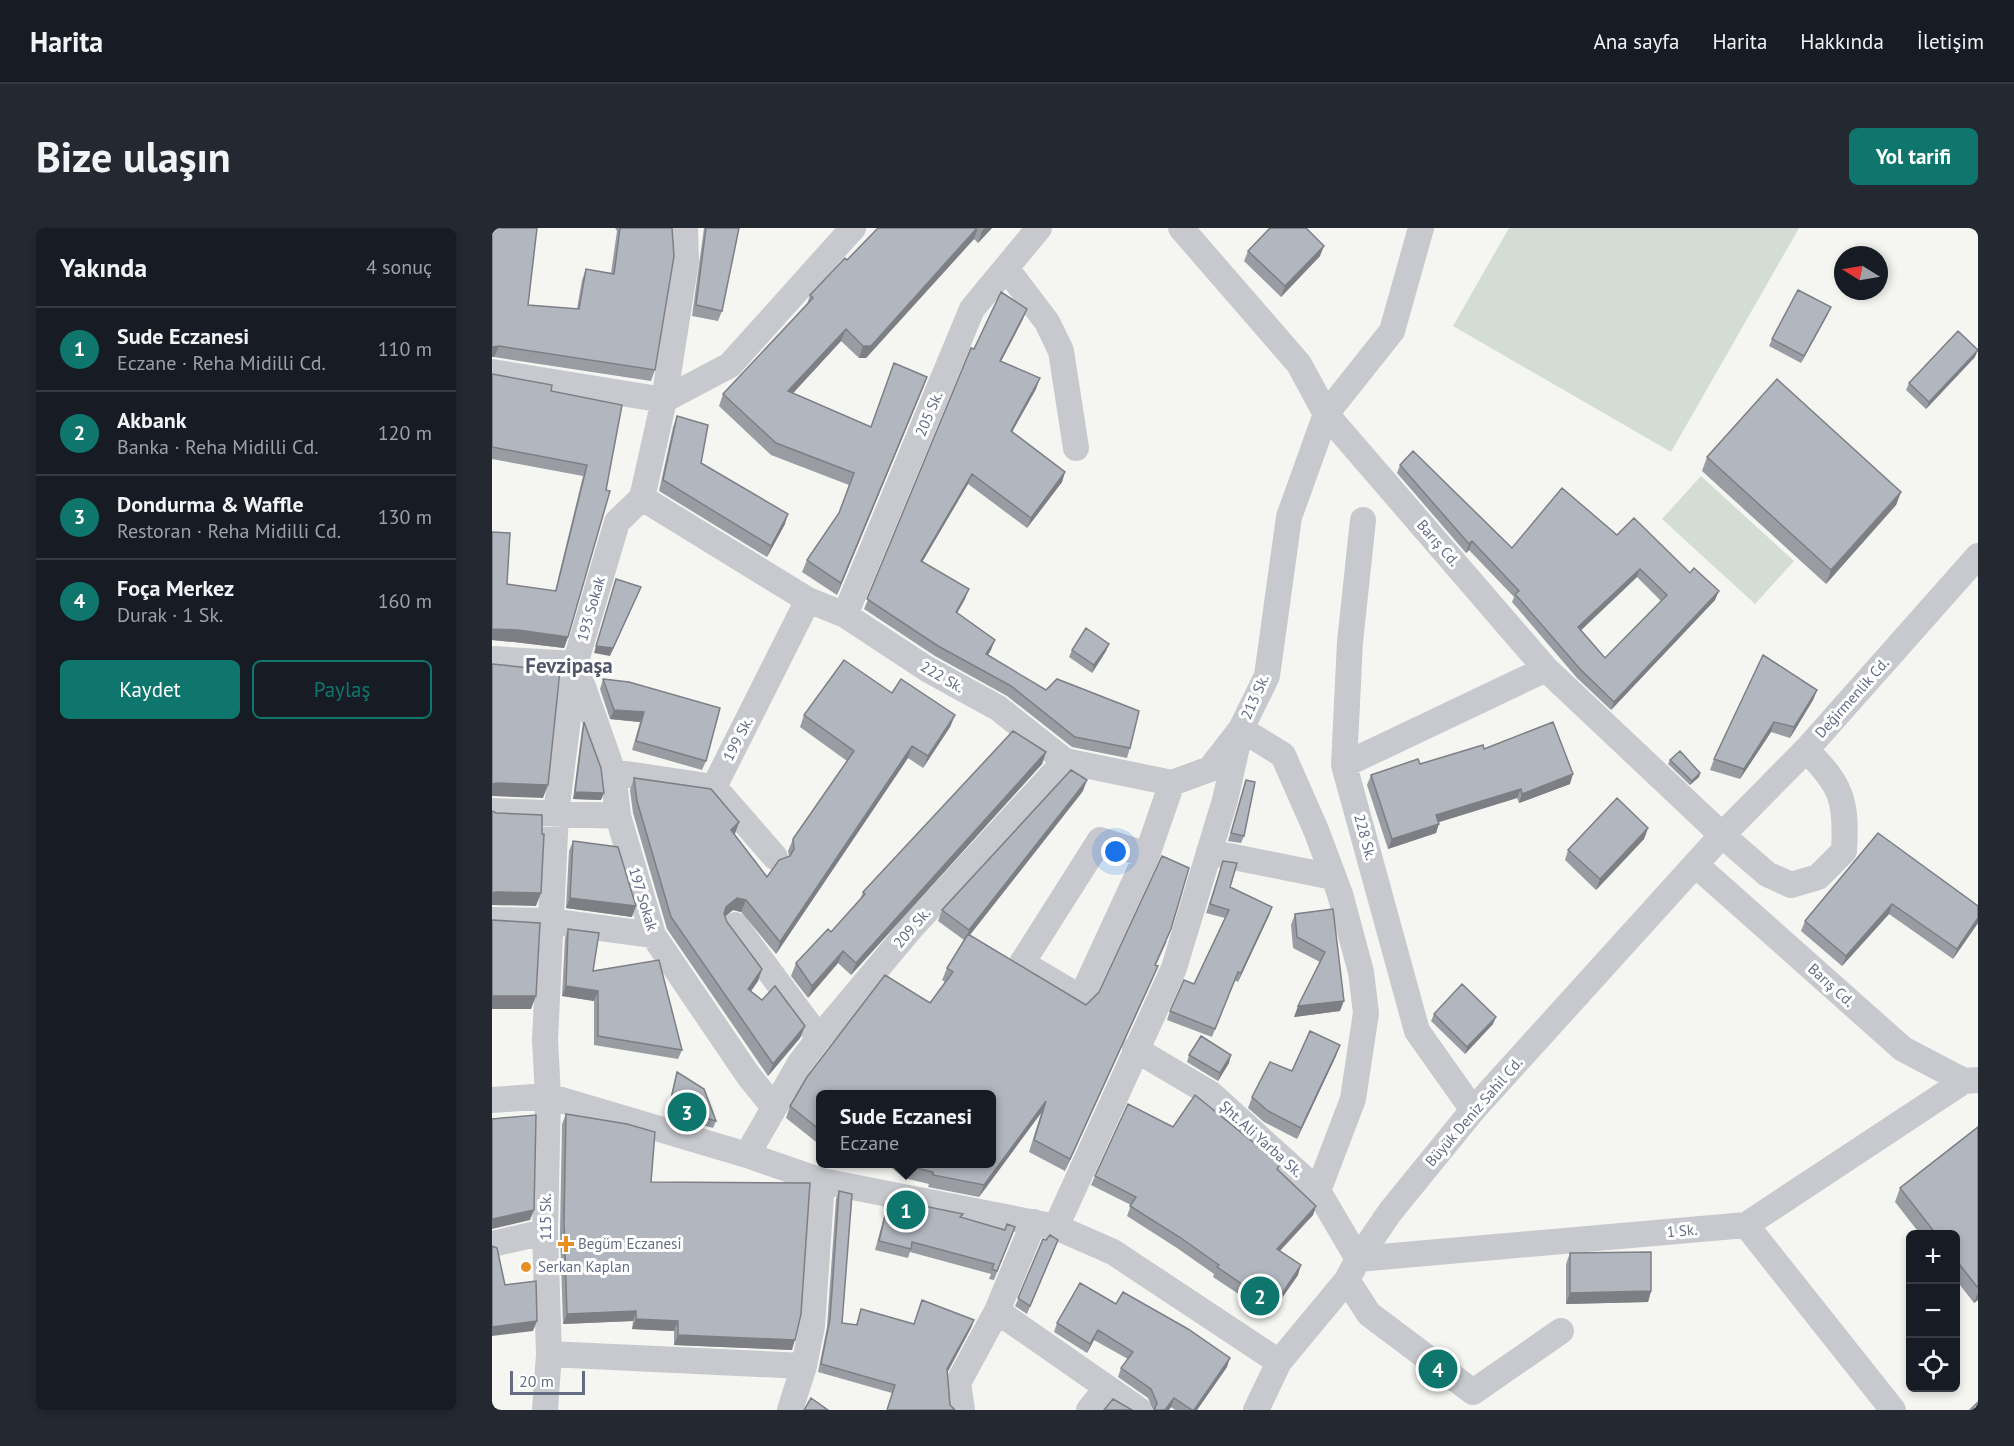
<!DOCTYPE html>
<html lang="tr">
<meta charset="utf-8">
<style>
:root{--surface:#171b24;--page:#242831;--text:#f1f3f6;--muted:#9ea1a6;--line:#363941;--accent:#0f766e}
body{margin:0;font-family:"PT Sans",sans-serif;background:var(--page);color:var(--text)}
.controls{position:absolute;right:18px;bottom:18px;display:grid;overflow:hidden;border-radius:9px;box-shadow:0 3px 9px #0003}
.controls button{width:54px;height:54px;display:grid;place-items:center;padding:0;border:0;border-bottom:2px solid var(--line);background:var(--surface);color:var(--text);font:30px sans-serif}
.compass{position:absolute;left:1342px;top:18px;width:54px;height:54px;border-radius:50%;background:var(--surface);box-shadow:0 3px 9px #0003;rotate:281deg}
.scale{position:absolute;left:18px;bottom:15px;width:75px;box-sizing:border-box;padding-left:6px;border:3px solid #646c84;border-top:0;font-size:16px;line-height:21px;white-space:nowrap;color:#646c84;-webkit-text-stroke:4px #fff;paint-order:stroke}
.you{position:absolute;left:624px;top:624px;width:21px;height:21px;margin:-15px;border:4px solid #fff;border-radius:50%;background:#1a73e8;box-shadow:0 0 0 9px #1a73e833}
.badge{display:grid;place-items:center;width:39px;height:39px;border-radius:50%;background:var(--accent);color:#fff;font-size:20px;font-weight:700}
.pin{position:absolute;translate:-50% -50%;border:3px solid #fff;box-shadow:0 2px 6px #0006}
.popup{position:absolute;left:324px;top:862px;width:180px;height:78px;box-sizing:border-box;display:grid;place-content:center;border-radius:9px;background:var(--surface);filter:drop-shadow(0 2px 4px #0005);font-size:20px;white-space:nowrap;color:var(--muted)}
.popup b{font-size:22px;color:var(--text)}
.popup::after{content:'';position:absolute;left:50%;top:100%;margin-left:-12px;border:12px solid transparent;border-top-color:var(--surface)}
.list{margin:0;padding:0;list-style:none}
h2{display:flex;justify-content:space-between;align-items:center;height:78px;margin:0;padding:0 24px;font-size:26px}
h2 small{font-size:20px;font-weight:400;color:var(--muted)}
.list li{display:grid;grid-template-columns:39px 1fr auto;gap:18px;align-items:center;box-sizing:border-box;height:84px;padding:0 24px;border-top:2px solid var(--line)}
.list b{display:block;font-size:22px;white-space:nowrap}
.list p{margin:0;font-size:20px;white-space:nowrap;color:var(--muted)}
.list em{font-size:20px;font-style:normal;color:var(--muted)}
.actions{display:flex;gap:12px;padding:18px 24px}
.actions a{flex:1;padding:14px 0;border:2px solid var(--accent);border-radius:9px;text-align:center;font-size:21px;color:var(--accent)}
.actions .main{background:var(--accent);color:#fff}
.icon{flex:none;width:33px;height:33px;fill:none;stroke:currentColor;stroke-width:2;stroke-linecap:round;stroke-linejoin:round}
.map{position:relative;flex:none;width:1486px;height:1182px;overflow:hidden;border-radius:9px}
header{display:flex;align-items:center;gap:36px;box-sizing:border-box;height:84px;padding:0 30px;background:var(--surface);border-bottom:2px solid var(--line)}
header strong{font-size:28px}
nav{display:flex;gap:33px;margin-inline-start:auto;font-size:21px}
.intro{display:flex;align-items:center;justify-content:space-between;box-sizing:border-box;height:144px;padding:0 36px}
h1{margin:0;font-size:42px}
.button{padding:15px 27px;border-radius:9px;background:var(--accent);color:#fff;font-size:21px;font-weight:700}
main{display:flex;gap:36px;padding:0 36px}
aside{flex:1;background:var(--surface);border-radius:9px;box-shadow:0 3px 9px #0003}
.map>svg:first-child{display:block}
</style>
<header>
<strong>Harita</strong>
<nav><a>Ana sayfa</a><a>Harita</a><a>Hakkında</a><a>İletişim</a></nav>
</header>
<div class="intro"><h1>Bize ulaşın</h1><a class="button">Yol tarifi</a></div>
<main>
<aside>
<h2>Yakında<small>4 sonuç</small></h2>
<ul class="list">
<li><span class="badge">1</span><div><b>Sude Eczanesi</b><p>Eczane · Reha Midilli Cd.</p></div><em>110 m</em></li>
<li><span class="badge">2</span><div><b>Akbank</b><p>Banka · Reha Midilli Cd.</p></div><em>120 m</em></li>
<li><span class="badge">3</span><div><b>Dondurma &amp; Waffle</b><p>Restoran · Reha Midilli Cd.</p></div><em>130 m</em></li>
<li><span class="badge">4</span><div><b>Foça Merkez</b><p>Durak · 1 Sk.</p></div><em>160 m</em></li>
</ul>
<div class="actions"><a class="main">Kaydet</a><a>Paylaş</a></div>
</aside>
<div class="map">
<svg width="1486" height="1182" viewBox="0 0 1486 1182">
<rect width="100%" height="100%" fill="#f5f6f2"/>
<path fill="#d4ddd3" d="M1017 0H1307L1179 224 961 98Z
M1209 248 1302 333 1263 376 1170 291Z"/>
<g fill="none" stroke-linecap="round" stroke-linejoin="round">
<path stroke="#c8c9ce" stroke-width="26" d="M689 0 807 136 834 186 1054 441 1230 607 1275 646 1299 657 1326 649 1352 623C1355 573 1350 557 1314 522
M514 40 555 94 569 123 584 220
M0 144 172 172 238 137 361 0
M150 270 316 372 353 387 435 441 506 480 573 533 680 555 718 541 749 501 775 448 797 289 834 186 900 103 929 0
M353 387 480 81 547 0
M0 431 83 436 121 544 126 588 161 707 256 847 281 878
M749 501 791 527 824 602 848 666 869 744 874 785 861 871 826 963
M852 537 858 414 871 292
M121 544 222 559 316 372
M222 559 283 629
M0 583 126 588
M717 624 841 649
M655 627 608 612 530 735 589 770 655 627 680 555
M1205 638 1411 821 1472 853 1486 852
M0 692 57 693 161 707
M243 697 327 810
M643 821 719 866 826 963 866 1031 1254 997 1472 853
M0 872 56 868 255 927 330 953 564 999 621 1024 787 1134
M981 882 925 803 852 537 1054 441
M255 927 308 835 327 810 420 699 573 533
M1254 997 1401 1182
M564 999 682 740 733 572 747 510
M0 1016 53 1004
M855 1052 877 1086 981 1164 1069 1103
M505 1083 647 1182
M57 1126 312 1138
M53 1182 57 1126 53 1004 56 868 53 812 64 585 83 436 125 294 150 270 172 172 194 33 193 0
M298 1182 312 1138 320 1098 330 953
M470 1182 466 1155 505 1083 542 994
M597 1182 614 1161
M764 1182 787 1134 855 1052 866 1031 898 984 981 882 1230 607 1314 522 1486 328"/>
</g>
<path fill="#999da3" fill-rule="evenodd" d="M0 0 36 77 85 81 90 52 94 41 119 45 125 3 123 0H180L163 142 159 153 2 129Z
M212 0H247L230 83 226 93 200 88Z
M386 0H500L486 15 482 11 374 130H367L349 113 301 165 379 199 431 160 345 367 310 344 315 332 347 285 357 257 279 227 227 178 231 166 315 76 318 67 355 32Z
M756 23 828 28 789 69 752 33Z
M1336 86 1309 135 1277 118 1280 111Z
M531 91 509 133 544 161 520 204 573 244 570 254 535 300 476 256 430 334 473 371 465 385 499 422 496 427 638 520 635 530 580 519 515 468 443 428 372 381 482 121Z
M1483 129 1434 181 1414 162 1417 155Z
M0 146 59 163 130 177 76 409 72 420 22 414 0 412V304L15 356 63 363 91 248 0 231Z
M185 188 209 235 293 296 275 329 167 263 181 199Z
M1215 229 1409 264 1404 277 1334 356 1210 243Z
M908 237 1020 320 1125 307 1223 372 1119 482 1085 450 1020 374 1022 369 977 322 974 325 905 245ZM1145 349 1169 373 1113 430 1089 402Z
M617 416 614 423 600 445 577 429 580 422Z
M111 451 214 533 210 542 140 522 148 494 118 491 108 461Z
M1325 462 1321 472 1298 510 1279 504 1248 551 1218 542 1222 531Z
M400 465 463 487 458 499 431 540 416 530 284 726 249 684 241 682 233 688 235 694 270 741 266 753 259 763 270 772 313 798 308 810 276 848 175 701 141 585 138 562 142 550 247 594 242 606 275 649 297 628 296 623 301 611 355 533 308 499 312 487Z
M92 494 109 572 81 571 90 501Z
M992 521 1078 556 1027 575 1025 570 947 594 944 605 896 621 875 557 879 547Z
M554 524 550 536 359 747 346 735 316 770 299 748 304 735 339 704 368 672 371 664Z
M1178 532 1208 545 1207 549 1198 557 1176 536Z
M754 552 752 608 749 615 736 613Z
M591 563 478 707 594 777 675 713 664 737 661 750 573 943 537 924 549 885 487 969 436 959 437 956 412 950 395 936H500L328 867V917L294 890 298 878 438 775 453 754 450 752 455 740 472 712 446 693 450 682Z
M1156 600 1152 611 1104 662 1073 632 1076 622Z
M1386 605 1486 678V695L1461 731 1397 686 1350 738 1309 703 1313 693Z
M81 613 140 689 74 680 77 623Z
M731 633 738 659 780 679 746 754 742 752 720 809 675 792 678 783 702 756 733 690 714 685Z
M841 681 848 783 802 789 828 734 801 720 799 697 803 686Z
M76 701 101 743 190 822 186 831 102 817V773L70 768 73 710Z
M942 786 1001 796 973 826 939 793Z
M697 827 737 835 726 853 695 834Z
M844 828 805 911 772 894 756 880 760 869 800 843Z
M185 844 224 893 221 900 174 887Z
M74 886 159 954 300 1122 182 1117V1103L140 1101 141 1093 71 1096 68 1004 70 896Z
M681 899 788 936 786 942 824 978 821 987 788 1023 806 1047 778 1087 721 1049 722 1046 685 1020 635 988 639 977 599 957 603 948Z
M1486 899V1072L1482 1075 1464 1052V1006H1428L1403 974 1408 960Z
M347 963 350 1095 364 1097 369 1081 422 1096 482 1092 479 1100 456 1143 400 1165 326 1144 335 1099 344 971Z
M396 975 430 984 432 978 471 986 469 990 513 1002 523 999 502 1052 497 1051 499 1046 418 1024 416 1030 383 1022 393 985Z
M554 1012H566L535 1086 523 1078Z
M1078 1025 1159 1063 1156 1074 1074 1076V1036Z
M588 1055 735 1139 705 1182H683L679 1179 677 1182H661L656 1170 626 1149 629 1140 636 1131 602 1112 595 1125 562 1104 565 1095Z"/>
<path fill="#7d7f85" d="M486 0 482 11 374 130H367L371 118Z
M493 0H500L486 15 490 3Z
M832 18 828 28 789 69 793 58Z
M1339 79 1336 86 1309 135 1312 128Z
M535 81 531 91 504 143 508 133Z
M354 101 349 113 292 175 296 163Z
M7 118 2 129H0V119Z
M1486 122 1483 129 1434 181 1437 174Z
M435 149 431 160 345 367 349 355Z
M548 150 544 161 515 213 519 203Z
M573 244 570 254 535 300 539 290Z
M480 246 476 256 425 343 429 333Z
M1409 264 1404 277 1334 356 1339 342Z
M296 286 293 296 275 329 279 318Z
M980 313 977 322 974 325 977 316Z
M1148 341 1145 349 1083 408 1086 399Z
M149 359 118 428 102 425 104 418Z
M477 361 473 371 460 394 464 384Z
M1227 363 1223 372 1119 482 1122 474Z
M0 401 26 402 76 409 72 420 22 414 0 412Z
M503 412 499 422 490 436 494 426Z
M617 416 614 423 600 445 602 437Z
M1325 462 1321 472 1298 510 1302 499Z
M122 482 152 484 148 494 118 491Z
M463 487 458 499 431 540 436 528Z
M1282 494 1279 504 1248 551 1252 541Z
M420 518 416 530 284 726 288 714Z
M554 524 550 536 359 747 364 735Z
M1208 545 1207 549 1198 557 1200 553Z
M1081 546 1078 556 1027 575 1030 566Z
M595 552 591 563 473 713 477 702Z
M5 555 56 557 51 570 0 568V556Z
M1029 561 1025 570 941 596 944 587Z
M83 564 112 565 109 572 81 571Z
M247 594 243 606 235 614 239 602Z
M947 596 944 605 896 621 900 611Z
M1156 600 1152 611 1104 662 1108 651Z
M4 664 49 665 44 678 0 677V665Z
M78 670 144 678 140 689 74 680Z
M245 670 254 672 249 684 241 682 230 691 234 679Z
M1400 676 1397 686 1350 738 1354 728Z
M780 679 777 688 746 754 749 745Z
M1486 690V695L1461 731 1465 721Z
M351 723 346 735 316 770 320 758Z
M666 738 661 750 573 943 578 931Z
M270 741 266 753 252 773 256 761Z
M74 758 106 763 102 773 70 768Z
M0 768H44L39 781H0Z
M852 773 848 783 802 789 806 778Z
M1004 789 1001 796 973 826 975 819Z
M313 798 308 810 276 848 281 836Z
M848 817 844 828 805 911 809 900Z
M739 827 737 835 726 853 728 845Z
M554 873 549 885 487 969 492 957Z
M824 978 821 987 781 1030 785 1021Z
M42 982 38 992 0 1001V991Z
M809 1037 806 1047 778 1087 782 1078Z
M1159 1063 1156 1074 1074 1076 1078 1065Z
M1486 1064V1072L1482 1075Z
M144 1083 141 1093 71 1096 75 1086Z
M144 1091 186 1093 182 1103 140 1101Z
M482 1092 479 1100 453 1149 455 1141Z
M45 1093 41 1103 0 1108V1099Z
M606 1102 602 1112 595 1125 598 1116Z
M186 1107 303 1112 300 1122 182 1117Z
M738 1130 735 1139 705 1182H702Z
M682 1170 679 1179 677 1182H673Z"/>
<path fill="#b2b6be" stroke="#7d7f85" stroke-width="1.5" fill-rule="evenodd" d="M0 0H45L36 77 87 81 94 41 122 46 128 0H180L182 28 163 142 7 118 0 119Z
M214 0H247L230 83 204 77Z
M386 0H485L379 118H371L354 101 296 163 379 199 402 135 435 149 349 355 315 332 347 285 362 245 284 215 231 166 321 70 318 67 353 30 355 32Z
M778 0H814L832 18 793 58 756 23Z
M1306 62 1339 79 1312 128 1280 111Z
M509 64 535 81 508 133 548 150 519 203 573 244 539 290 480 246 429 333 477 361 464 384 503 412 494 426 554 462 565 451 647 483 638 520 583 509 519 458 446 418 375 371 479 120 482 121Z
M1466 103 1486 122 1437 174 1417 155Z
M0 146 60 157 59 163 130 177 114 262 118 263 76 409 26 402 0 401V304L18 305 15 356 64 363 95 237 0 219Z
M1285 151 1409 264 1339 342 1215 229Z
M185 188 216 197 209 235 296 286 279 318 171 252Z
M921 223 1020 320 1070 260 1125 307 1142 290 1198 345 1202 340 1227 363 1122 474 1088 441 1023 366 1027 363 980 313 977 316 908 237ZM1148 341 1175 367 1113 430 1086 399Z
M124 351 149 359 121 420 104 418Z
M594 400 617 416 602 437 580 422Z
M1271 427 1325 462 1302 499 1282 494 1252 541 1222 531Z
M352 432 400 465 409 451 463 487 436 528 420 518 288 714 254 672 245 670 234 679 232 686 235 694 270 741 256 761 270 772 283 758 313 798 281 836 179 689 145 573 142 550 219 561 247 594 239 602 275 649 287 632 298 628 302 621 301 611 362 523 312 487Z
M0 436 68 443 56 557 5 555 0 556Z
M111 451 137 454 228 480 214 533 144 513 152 484 122 482Z
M92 494 109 540 112 565 83 564Z
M1061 494 1081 546 1030 566 1029 561 944 587 947 596 900 611 879 547 926 531 928 536 991 517 992 521Z
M521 503 554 524 364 735 351 723 320 758 304 735 336 701 339 704 373 666 371 664Z
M1188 523 1208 545 1200 553 1178 532Z
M579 542 595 552 477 702 450 682Z
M754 552 763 554 752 608 739 605Z
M1125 570 1156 600 1108 651 1076 622Z
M0 583 4 585 50 587V606H52L49 665 4 664 0 665Z
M1386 605 1486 678V690L1465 721 1400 676 1354 728 1313 693Z
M81 613 126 619 144 678 78 670Z
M670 628 697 640 679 701 663 737 666 738 578 931 542 912 554 873 492 957 441 947V944L417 938 414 936H500V867H328V902L298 878 315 849 393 747 438 775 461 744 455 740 476 706 594 777 607 764Z
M731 633 745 635 738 659 780 679 749 745 746 744 723 801 678 783 692 752 702 756 737 682 718 676Z
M841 681 852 773 806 778 833 724 805 709 803 686Z
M0 692 48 695 44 768H0Z
M76 701 107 705 101 743 167 732 190 822 106 808V763L74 758Z
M970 756 1004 789 975 819 942 786Z
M818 803 848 817 809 900 776 883 760 869 778 834 800 843Z
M709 808 739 827 728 845 697 827Z
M185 844 212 861 224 893 177 880Z
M703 867 788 936 785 941 824 978 785 1021 809 1037 782 1078 725 1039 727 1037 689 1010 638 978 644 969 603 948 636 876 681 899Z
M74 886 135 896 163 904 159 954 318 955 309 1086 303 1112 186 1107V1093L144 1091V1083L75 1086 72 994Z
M44 887 42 982 0 991V891Z
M1486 899V1060L1464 1032V1006H1444L1408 960Z
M347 963 360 966 350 1095 365 1097 369 1081 422 1096 430 1072 482 1092 455 1141 458 1177 463 1182H395L403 1157 329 1136 338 1091Z
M396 975 430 984 432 978 471 986 468 989 513 1002 515 996 523 999 505 1043 500 1041 502 1036 420 1014 419 1021 387 1013Z
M558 1007 566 1012 538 1078 526 1070 551 1011 554 1012Z
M0 1018 5 1020 13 1057 44 1053 45 1093 0 1099Z
M1159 1024V1063L1078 1065V1025Z
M588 1055 624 1076 631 1064 696 1101 738 1130 702 1182H700L682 1170 673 1182H662L665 1175 659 1161 629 1140 641 1124 606 1102 598 1116 565 1095Z
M319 1170 336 1182H312Z
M621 1171 640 1182H612Z
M1486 1174V1182H1478Z"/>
<g fill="#e78f21" stroke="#fff" stroke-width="2">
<path d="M71 1007h6v6h6v6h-6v6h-6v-6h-6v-6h6z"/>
<circle cx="34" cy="1039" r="6"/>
</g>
<g text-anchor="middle" stroke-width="6" stroke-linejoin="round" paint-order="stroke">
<g font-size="15" fill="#646c84" stroke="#fff">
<text transform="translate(437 186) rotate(-67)" y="5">205 Sk.</text>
<text transform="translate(946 315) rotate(49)" y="5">Barış Cd.</text>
<text transform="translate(99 381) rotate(-74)" y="5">193 Sokak</text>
<text transform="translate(450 449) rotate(30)" y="5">222 Sk.</text>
<text transform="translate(763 469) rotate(-66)" y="5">213 Sk.</text>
<text transform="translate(1360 470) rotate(-48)" y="5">Değirmenlik Cd.</text>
<text transform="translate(246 511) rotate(-63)" y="5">199 Sk.</text>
<text transform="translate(873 609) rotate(75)" y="5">228 Sk.</text>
<text transform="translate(151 671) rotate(73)" y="5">197 Sokak</text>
<text transform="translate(420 700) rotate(-49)" y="5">209 Sk.</text>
<text transform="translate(1339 757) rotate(42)" y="5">Barış Cd.</text>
<text transform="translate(982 884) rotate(-49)" y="5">Büyük Deniz Sahil Cd.</text>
<text transform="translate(769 911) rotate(42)" y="5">Şht. Ali Yarba Sk.</text>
<text transform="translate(54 989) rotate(-90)" y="5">115 Sk.</text>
<text transform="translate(1190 1003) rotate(-5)" y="5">1 Sk.</text>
</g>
<g font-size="15" fill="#646c84" stroke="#fff" text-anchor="start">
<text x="86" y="1021">Begüm Eczanesi</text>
<text x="46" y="1044">Serkan Kaplan</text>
</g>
<g font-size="21" font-weight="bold" fill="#525869" stroke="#fff">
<text x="77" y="445">Fevzipaşa</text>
</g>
</g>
</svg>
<div class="controls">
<button>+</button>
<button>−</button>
<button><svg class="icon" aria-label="locate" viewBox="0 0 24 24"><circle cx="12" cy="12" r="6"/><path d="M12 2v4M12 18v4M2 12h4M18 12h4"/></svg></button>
</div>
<svg class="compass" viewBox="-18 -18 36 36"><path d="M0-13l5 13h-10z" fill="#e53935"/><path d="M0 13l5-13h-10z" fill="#9ea1a6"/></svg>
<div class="scale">20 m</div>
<div class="you"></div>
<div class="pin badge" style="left:414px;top:982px">1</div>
<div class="popup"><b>Sude Eczanesi</b>Eczane</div>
<div class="pin badge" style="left:768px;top:1068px">2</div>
<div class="pin badge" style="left:195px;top:884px">3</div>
<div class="pin badge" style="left:946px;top:1141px">4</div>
</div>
</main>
